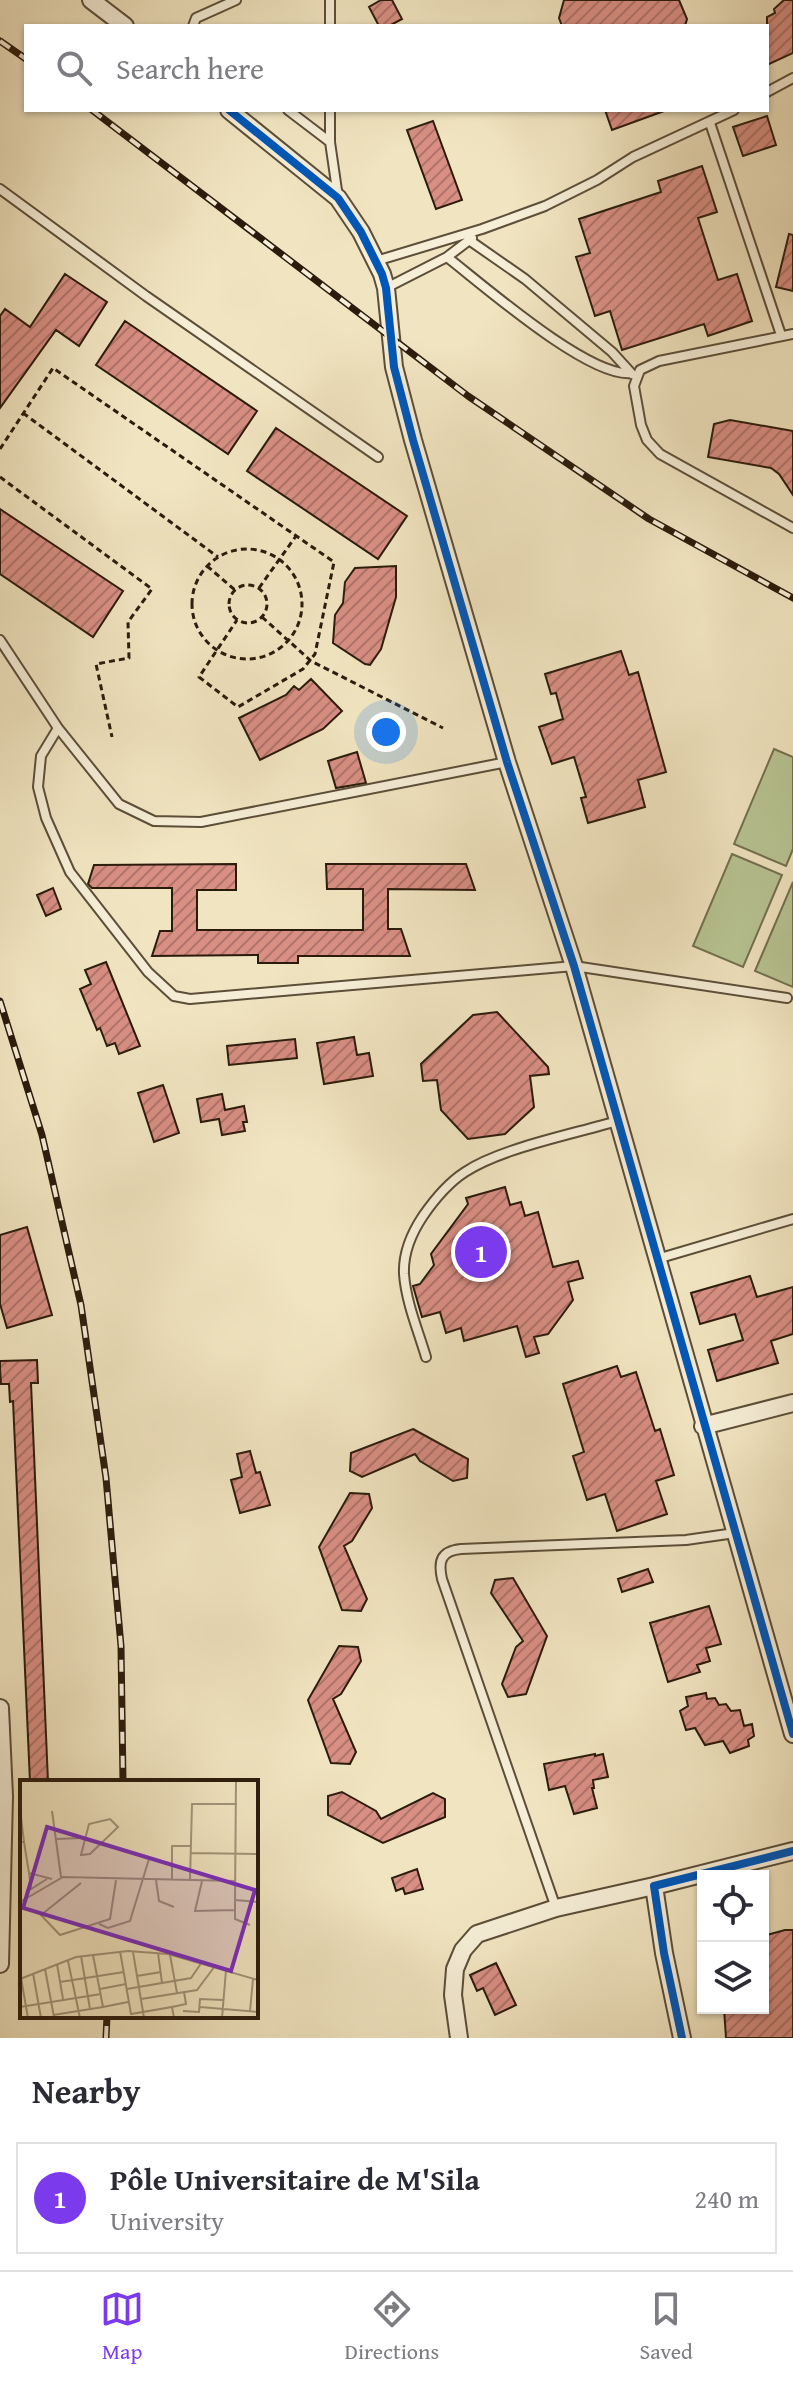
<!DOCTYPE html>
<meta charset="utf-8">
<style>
:root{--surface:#fff;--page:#f2f2f3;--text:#2b2b33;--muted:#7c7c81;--line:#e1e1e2;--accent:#7c3aed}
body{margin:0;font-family:"Gentium Book Plus",serif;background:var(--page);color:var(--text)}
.controls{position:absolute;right:24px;bottom:24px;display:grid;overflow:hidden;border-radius:0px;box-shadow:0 2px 6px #0004}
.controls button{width:72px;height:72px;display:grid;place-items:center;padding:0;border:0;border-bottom:2px solid var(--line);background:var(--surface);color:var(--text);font:40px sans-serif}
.you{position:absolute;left:386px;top:732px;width:28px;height:28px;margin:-20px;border:6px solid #fff;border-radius:50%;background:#1a73e8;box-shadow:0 0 0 12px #1a73e833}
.badge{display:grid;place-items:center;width:52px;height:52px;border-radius:50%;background:var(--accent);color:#fff;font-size:26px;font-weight:700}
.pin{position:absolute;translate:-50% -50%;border:4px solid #fff;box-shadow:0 2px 8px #0006}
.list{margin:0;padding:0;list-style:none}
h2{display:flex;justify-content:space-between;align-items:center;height:104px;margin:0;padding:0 32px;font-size:34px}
h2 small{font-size:26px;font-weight:400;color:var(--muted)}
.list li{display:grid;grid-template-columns:52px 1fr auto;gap:24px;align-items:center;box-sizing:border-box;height:112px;margin:0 16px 16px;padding:0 16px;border:2px solid var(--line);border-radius:0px}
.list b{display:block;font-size:30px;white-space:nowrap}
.list p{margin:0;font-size:26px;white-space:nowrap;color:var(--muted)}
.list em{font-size:26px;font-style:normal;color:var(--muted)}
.icon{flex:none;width:44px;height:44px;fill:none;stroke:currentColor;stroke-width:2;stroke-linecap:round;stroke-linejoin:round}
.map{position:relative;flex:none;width:793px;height:2038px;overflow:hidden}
.search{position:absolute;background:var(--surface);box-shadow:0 2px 6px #0004;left:24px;right:24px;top:24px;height:88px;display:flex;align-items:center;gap:20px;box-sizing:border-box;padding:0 28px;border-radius:0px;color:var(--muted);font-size:30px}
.sheet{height:232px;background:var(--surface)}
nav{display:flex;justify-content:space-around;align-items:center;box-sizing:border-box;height:112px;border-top:2px solid var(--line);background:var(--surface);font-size:22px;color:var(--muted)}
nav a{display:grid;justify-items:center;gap:4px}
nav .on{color:var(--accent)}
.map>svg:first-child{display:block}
</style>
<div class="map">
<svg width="793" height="2038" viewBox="0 0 793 2038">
<defs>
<pattern id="building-hatch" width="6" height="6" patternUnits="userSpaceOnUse" patternTransform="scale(2)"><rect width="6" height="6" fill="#d98f84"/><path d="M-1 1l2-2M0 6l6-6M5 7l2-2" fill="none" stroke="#b0746a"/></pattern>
</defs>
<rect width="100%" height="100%" fill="#f1e5c1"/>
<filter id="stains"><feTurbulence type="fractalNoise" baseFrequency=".0025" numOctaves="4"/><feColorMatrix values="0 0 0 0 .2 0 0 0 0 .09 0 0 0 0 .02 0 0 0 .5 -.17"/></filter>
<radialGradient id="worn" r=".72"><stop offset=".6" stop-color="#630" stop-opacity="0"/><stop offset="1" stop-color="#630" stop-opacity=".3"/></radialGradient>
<path fill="#b8c594" stroke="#727050" stroke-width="2" d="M774 749 793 757V849L786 866 734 844Z
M732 854 782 875 743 967 693 946Z
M793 882V987L755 971Z"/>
<path fill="url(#building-hatch)" stroke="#2b1b0c" stroke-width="2" d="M381 0H392L402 19 389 26H379L369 7Z
M564 0H679L687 19 685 26H562L559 18Z
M784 0H793V53L767 65V17L775 13 774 9Z
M605 110H663L664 111 612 130Z
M767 116 776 145 743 156 733 127Z
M433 121 462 200 436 209 407 130Z
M702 166 717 212 698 218 718 280 737 274 752 321 708 336 704 324 622 350 610 311 595 316 576 257 590 253 579 219 661 192 658 181Z
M789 234 793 235V291L776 287Z
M65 274 107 302 79 346 56 330 0 408V316L5 309 30 327Z
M125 321 257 411 228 454 96 365Z
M730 420 793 431V495L779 474 771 468 708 457 714 424Z
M276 428 407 516 378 559 247 471Z
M0 509 123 591 93 637 0 574Z
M396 566V597L381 649 370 665 365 664 333 643 335 615 343 603 345 582 355 568Z
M621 651 629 675 638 672 666 772 638 780 645 807 588 823 581 798 586 797 574 757 552 764 539 727 563 719 556 693 551 694 545 674Z
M311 679 342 711 323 729 260 760 239 718 286 695 294 686 299 690Z
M357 752 366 783 336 788 328 761Z
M236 864V890H197V930H363V889H327L326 864H466L475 890 388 889V929H401L410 956H298V963H258V955L152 956 160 931H172V888H92L88 884 94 865Z
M53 888 61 909 46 916 37 895Z
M106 962 140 1046 119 1054 115 1043 107 1046 100 1028 97 1030 80 989 91 984 85 970Z
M497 1012 548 1067 549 1074 530 1076 534 1107 505 1134 468 1139 441 1110 437 1080 423 1081 421 1064 473 1015Z
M354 1037 357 1055 369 1053 373 1076 324 1084 317 1043Z
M295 1039 297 1058 229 1065 227 1046Z
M163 1085 179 1133 154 1142 138 1093Z
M222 1094 225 1110 244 1106 247 1122H243L245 1131 222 1135 219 1119 201 1122 197 1099Z
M505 1187 510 1205 521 1202 525 1216 538 1212 553 1267 578 1261 583 1278 568 1282 573 1300 548 1334 534 1337 539 1353 526 1357 517 1326 464 1341 461 1328 446 1333 440 1312 422 1317 413 1286 420 1284 434 1265 431 1254 468 1204 466 1198Z
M27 1227 52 1315 7 1328 0 1304V1235Z
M750 1276 757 1297 793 1287V1334L771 1341 778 1363 717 1381 708 1350 743 1340 735 1314 700 1324 691 1293Z
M37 1360 38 1383H31L48 1782H30L13 1401 10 1402 9 1384H1L0 1369V1361Z
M617 1366 621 1377 636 1372 655 1431 660 1429 674 1475 656 1481 667 1514 617 1531 605 1494 587 1500 573 1456 584 1452 563 1384Z
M413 1429 468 1459 467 1478 453 1481 420 1461 415 1454 362 1477 350 1471 351 1453Z
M250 1451 256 1473 260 1472 270 1505 240 1513 231 1480 242 1477 237 1454Z
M350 1493 369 1494 372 1508 352 1541 344 1546 367 1599 361 1611 342 1610 319 1547Z
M648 1569 653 1582 622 1592 618 1579Z
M513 1578 547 1636 526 1694 508 1697 502 1684 516 1647 523 1641 491 1593 495 1580Z
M709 1606 721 1644 706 1648 710 1661 697 1665 700 1672 668 1682 650 1623Z
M339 1646 358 1647 361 1661 341 1694 333 1699 356 1752 350 1764 331 1763 308 1700Z
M706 1693 707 1699 715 1698 719 1705 726 1704 731 1711 740 1710 744 1726 752 1724 754 1736 748 1740 749 1746 730 1753 723 1741 705 1745 695 1728 686 1730 680 1711 688 1706 686 1697Z
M595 1754V1756L603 1754 608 1777 593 1780 594 1788H592L597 1808 574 1814 565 1786 549 1790 544 1764Z
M342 1792 376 1811 381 1819 433 1793 445 1799V1817L383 1843 328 1815V1796Z
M417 1869 423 1889 405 1894 403 1888 396 1891 392 1878Z
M785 1930H793V2038H726L724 2008H763V1936Z
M496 1963 516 2005 495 2015 483 1988 477 1991 470 1975Z"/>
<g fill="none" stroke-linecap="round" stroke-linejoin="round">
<defs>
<path id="service" d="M330 0V26
M193 26 196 18 236 0
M767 92 793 78
M288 110 330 142
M330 110V142L338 197
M710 123 781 335
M0 189 146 296 378 457
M469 240 525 279 612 352 632 374
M447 257C483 285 589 378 631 373
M376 261 482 229 545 206 597 180 633 157 734 110
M386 288 447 257 472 238
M793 334 659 361 640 370 634 386 641 425 647 440 660 454 793 528
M0 640 58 728 119 804 154 821 201 822 507 762
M58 728 41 756 38 787 46 818 70 872 148 972 174 996 190 999 574 966 787 998
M657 1259 793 1219
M426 1357C418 1330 406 1302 404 1274 403 1252 411 1234 423 1216 434 1200 448 1183 465 1172 501 1148 574 1134 617 1121
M556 1908 442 1579C438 1561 441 1551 461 1549L686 1540 735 1533"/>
<path id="minor" d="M91 0 125 26
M229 110 338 198 361 232 382 274 386 288 394 367 413 440 507 762 574 966 793 1734
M703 1426 793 1403
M0 1708 4 1796 0 1964
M459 2038 453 1995 455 1969 463 1950 477 1934 556 1908 654 1886
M682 2038 664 1953 654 1886 793 1851"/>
</defs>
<use href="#service" stroke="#5c4e39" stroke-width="12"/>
<use href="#minor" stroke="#5c4e39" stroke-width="20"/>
<path stroke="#2b1b0c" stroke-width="3" stroke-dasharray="6 4" stroke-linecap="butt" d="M23 413 218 557
M0 449 53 368 334 562 315 654 303 669 238 707 199 677 237 620
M0 477 152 589 128 622 129 658 96 664 112 737
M192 604a55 55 0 1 1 110 0a55 55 0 1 1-110 0Z
M207 566 235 590
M229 604a19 19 0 1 1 38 0a19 19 0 1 1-38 0Z
M259 588 296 536
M262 617 311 661 443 728"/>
<use href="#service" stroke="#f6eed7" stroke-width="8"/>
<use href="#minor" stroke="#f6eed7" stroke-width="16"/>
<defs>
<path id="rail" d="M0 41 26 59
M92 110 468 396 649 519 793 598
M0 1001 42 1135 81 1305 106 1478 121 1646 123 1782
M106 2038 107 2016"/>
</defs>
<use href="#rail" stroke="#2b1b0c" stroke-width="7"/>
<use href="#rail" stroke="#f6eed7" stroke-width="4" stroke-dasharray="12" stroke-linecap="butt"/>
<defs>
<path id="cycleway" d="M229 110 338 198 361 232 382 274 386 288 394 367 413 440 507 762 574 966 793 1734
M682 2038 664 1953 654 1886 793 1851"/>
</defs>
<use href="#cycleway" stroke="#f6eed7" stroke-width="13"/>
<use href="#cycleway" stroke="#0057b8" stroke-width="8"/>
</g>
<g transform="translate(20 1780)">
<rect width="238" height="238" fill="#f1e5c1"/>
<path fill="none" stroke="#a29479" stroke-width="2" d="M216 0 215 120 238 122M0 29 4 62M32 31 41 97M90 39 98 47 70 74 61 75 69 44ZM37 59 61 58M0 62H4L9 93 32 99M171 73 238 74M9 93 11 109 27 99M136 100 139 121 154 127M152 100V66H171M170 100 172 24H217M182 101 175 131 215 130M61 103 21 135 40 155 90 139 96 100M215 120V139L230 145M0 122 43 97 216 101M79 144 88 148 110 141 129 79M100 171 111 234 152 227 154 238M113 172 124 238M138 173 142 203M73 175 83 227 108 222M150 175 157 213M61 176 70 229M48 181 60 238M37 184 43 219M25 189 34 237M13 193 21 238M117 196 141 192M1 198 8 238M0 199 56 177 108 171 148 174 238 200M40 202 104 192M80 209 106 204M107 209 171 198 182 182M121 219 177 210 195 186M0 227 81 214M152 227 166 224 164 212M180 227 238 232M163 231 179 232 180 219 203 220M230 231 233 199M33 235 83 227M202 238 206 190"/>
<path fill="#7b2cbf" fill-opacity="0.15" stroke="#7b2cbf" stroke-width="4" d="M27 47 235 110 211 191 3 128Z"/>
<rect width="238" height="238" fill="none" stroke="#2b1b0c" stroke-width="4"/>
</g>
<rect width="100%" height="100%" filter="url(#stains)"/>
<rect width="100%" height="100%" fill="url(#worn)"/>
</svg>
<div class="controls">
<button><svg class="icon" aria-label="locate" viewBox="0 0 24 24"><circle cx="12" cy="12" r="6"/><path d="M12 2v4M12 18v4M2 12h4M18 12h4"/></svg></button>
<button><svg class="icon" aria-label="layers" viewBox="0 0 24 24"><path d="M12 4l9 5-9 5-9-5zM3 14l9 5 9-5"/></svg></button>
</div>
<div class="you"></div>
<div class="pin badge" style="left:481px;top:1252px">1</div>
<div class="search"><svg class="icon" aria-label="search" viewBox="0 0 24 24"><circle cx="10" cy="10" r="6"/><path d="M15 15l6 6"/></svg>Search here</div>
</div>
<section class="sheet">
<h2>Nearby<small></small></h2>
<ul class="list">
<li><span class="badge">1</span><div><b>Pôle Universitaire de M'Sila</b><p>University</p></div><em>240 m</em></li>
</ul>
</section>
<nav>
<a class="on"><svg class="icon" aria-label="map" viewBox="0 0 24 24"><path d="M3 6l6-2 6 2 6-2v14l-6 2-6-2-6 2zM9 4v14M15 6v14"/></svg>Map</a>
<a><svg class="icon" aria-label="directions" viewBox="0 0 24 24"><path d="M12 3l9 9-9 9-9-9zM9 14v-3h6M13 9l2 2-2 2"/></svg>Directions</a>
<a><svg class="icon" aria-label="saved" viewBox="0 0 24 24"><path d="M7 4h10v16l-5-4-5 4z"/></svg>Saved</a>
</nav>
